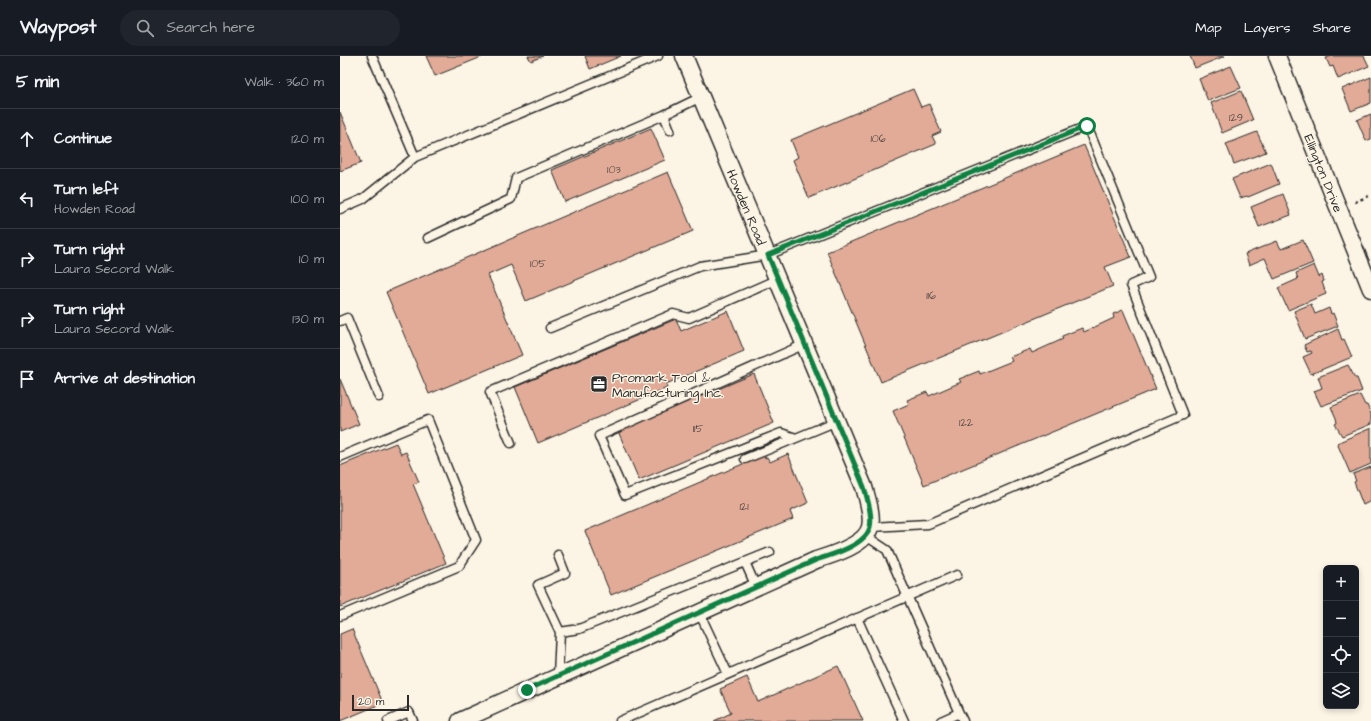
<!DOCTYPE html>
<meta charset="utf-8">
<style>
:root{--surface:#171b24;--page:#20242c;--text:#f1f3f6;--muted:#9ea1a6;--line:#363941}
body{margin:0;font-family:"Architects Daughter",sans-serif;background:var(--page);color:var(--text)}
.controls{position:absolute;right:12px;bottom:12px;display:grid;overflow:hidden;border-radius:6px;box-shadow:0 2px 6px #0003}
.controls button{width:36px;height:36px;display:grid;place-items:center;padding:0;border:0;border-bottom:1px solid var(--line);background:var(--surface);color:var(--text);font:20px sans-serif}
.scale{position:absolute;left:12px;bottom:10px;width:57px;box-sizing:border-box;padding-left:4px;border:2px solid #2b2b2b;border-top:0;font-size:11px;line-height:14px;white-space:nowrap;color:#2b2b2b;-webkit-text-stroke:3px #fcf5e5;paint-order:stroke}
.stop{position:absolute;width:12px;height:12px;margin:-9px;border:3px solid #0b8043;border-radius:50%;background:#fff}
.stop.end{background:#0b8043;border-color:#fff;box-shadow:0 1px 4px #0008}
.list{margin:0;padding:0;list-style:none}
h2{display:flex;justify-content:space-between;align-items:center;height:52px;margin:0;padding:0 16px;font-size:17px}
h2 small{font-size:13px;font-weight:400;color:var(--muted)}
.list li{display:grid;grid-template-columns:26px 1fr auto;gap:12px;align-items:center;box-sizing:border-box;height:60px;padding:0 16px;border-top:1px solid var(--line)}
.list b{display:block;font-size:15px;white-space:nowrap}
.list p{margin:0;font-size:13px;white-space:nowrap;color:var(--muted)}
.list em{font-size:13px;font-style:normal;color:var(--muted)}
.icon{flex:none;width:22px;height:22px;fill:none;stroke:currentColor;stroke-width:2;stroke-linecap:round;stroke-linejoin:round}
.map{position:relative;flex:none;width:1031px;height:665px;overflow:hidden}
header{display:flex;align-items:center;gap:24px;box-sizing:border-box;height:56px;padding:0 20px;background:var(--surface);border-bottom:1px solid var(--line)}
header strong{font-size:19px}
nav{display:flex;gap:22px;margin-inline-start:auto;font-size:14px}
.search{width:280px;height:36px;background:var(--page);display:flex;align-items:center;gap:10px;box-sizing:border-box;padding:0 14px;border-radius:22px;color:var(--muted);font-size:15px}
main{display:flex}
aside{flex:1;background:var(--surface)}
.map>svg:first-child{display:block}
</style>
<header>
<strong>Waypost</strong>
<div class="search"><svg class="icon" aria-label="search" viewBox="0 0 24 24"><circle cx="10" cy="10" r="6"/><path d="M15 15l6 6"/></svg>Search here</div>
<nav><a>Map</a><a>Layers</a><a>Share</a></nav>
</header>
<main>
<aside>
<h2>5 min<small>Walk · 360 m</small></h2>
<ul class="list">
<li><svg class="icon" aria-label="ahead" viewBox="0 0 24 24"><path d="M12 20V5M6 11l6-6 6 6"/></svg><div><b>Continue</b></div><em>120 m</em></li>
<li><svg class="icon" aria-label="left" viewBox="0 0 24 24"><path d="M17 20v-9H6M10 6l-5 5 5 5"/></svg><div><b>Turn left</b><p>Howden Road</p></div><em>100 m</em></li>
<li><svg class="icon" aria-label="right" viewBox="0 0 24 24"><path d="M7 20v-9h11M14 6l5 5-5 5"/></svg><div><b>Turn right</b><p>Laura Secord Walk</p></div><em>10 m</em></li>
<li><svg class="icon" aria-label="right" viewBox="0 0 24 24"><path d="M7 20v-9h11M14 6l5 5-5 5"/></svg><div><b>Turn right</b><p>Laura Secord Walk</p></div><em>130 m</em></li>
<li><svg class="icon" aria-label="arrive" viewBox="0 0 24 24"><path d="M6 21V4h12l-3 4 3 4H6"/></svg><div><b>Arrive at destination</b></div></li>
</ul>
</aside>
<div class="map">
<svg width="1031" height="665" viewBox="0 0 1031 665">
<rect width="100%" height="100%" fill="#fcf5e5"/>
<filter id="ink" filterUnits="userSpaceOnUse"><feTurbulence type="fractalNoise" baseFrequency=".025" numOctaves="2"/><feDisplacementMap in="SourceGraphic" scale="8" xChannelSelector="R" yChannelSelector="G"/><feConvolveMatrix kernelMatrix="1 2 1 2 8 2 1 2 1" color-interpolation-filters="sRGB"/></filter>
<g filter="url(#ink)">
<path fill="#e2ab97" stroke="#2b2b2b" d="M86 0H144L95 20Z
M188 0H203L191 5Z
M245 0H281L250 13Z
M850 0H885L855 12Z
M992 0H1024L1029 10 998 23 993 10 990 11 986 2Z
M891 10 901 32 868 45 859 23Z
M1031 21V47L1011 55 1002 33Z
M573 33 581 51 589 48 601 76 592 80 596 88 469 142 453 104 458 101 451 84Z
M901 35 913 64 882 77 871 47Z
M0 56 21 107 0 115Z
M1031 58V83L1026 85 1017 64Z
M311 72 325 104 225 146 212 114Z
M917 76 926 96 894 108 886 88Z
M744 89 791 201 765 211 773 230 541 326 487 196Z
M931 107 939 128 908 141 907 140 900 142 892 123Z
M328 116 353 175 186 245 171 209 148 219 182 299 89 338 46 236Z
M943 138 951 159 919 171 911 151Z
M963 184 973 207 934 223 925 202 909 209 905 198 937 185 941 193Z
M974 209 979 221 982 219 984 225 982 226 986 238 948 254 938 232 958 223 956 217Z
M971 248 975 258 989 252 991 258 993 257 998 270 965 283 954 255Z
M783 254 816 333 584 429 553 355 569 348 567 344 587 336 589 340 621 326 619 323 639 315 640 318 672 305 670 301 690 293 692 297 723 283 722 280 742 272 744 276 774 262 773 258Z
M388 255 404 295 326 328 327 332 198 387 175 331 336 263 341 275Z
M998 273 1002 284 1004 283 1012 301 971 318 963 301 972 297 971 295 967 296 964 289Z
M1008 309 1015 322H1017L1022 335 981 350 974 335 982 332 978 321Z
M414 318 434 367 299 424 278 375Z
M0 323 19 368 0 376Z
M1020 339 1025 349H1027L1031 358V368L1002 380 995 368 997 367 996 362 991 351Z
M1031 372V408L1010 417 997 387Z
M56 387 61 398 66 396 79 426 73 428 106 507 0 551V410Z
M448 398 468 447 450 455 453 463 271 539 245 475 424 399 425 402 427 401 430 406Z
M1031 411V445L1023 449 1014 426 1016 425 1013 418Z
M12 573 43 647 0 665V578Z
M498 610 523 665H374L391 657 380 633 407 621 418 646Z"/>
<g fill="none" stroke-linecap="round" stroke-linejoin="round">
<defs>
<path id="service" d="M32 0 75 101 318 0
M330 74 324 59 361 41
M0 153 23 143 75 101
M88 182 171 143 176 122 324 59
M0 265 7 262 39 341
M210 272 360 210 428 199 747 70 809 221 791 229 843 359 588 468 531 471
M465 288 259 380 285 439 441 377 456 382 497 365
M171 387 150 336 333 258 349 262 438 223
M0 401 88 364 136 484 119 510 0 560
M405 403 456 382
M526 480 547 494 619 657
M405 506 416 531
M359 556 388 618
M517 562 564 665
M220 576 239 573 430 496
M218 620 220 576 198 529 225 517 218 499
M48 665 69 656 73 665
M280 665 617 519
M601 665 619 657 623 665"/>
<path id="minor" d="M937 0 1031 233
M120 665 476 504C492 499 526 489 530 471 533 459 527 442 524 431L344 0"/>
</defs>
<use href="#service" stroke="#2b2b2b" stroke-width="11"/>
<use href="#minor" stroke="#2b2b2b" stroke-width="19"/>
<path stroke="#2b2b2b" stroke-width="2.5" stroke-dasharray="3 3" stroke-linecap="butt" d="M1015 146 1031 139"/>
<use href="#service" stroke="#fcf5e5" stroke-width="8"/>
<use href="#minor" stroke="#fcf5e5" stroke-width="16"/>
</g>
</g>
<g fill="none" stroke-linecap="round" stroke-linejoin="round" filter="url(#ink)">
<path stroke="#0b8043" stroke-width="5" d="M187 634 476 504C492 499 526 489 530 471 533 459 527 442 524 431L428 199 747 70"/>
</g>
<defs>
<symbol id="office-square" viewBox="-11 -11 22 22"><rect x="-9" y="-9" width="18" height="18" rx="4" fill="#2b2b2b" stroke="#fcf5e5"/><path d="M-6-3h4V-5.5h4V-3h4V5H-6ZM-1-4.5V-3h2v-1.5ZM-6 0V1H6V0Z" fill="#fff"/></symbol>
</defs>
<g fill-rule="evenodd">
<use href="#office-square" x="249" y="318" width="20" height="20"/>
</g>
<g text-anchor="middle" stroke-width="3" stroke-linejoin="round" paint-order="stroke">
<g font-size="11" fill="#594b46">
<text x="896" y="65">129</text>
<text x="538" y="86">106</text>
<text x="274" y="117">103</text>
<text x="198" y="211">105</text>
<text x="591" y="243">116</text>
<text x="626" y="370">122</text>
<text x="358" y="376">115</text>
<text x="404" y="454">121</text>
</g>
<g font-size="13" fill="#2b2b2b" stroke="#fcf5e5">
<text transform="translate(984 117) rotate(68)" y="5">Ellington Drive</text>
<text transform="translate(407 151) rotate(67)" y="5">Howden Road</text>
</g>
<g font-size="13" fill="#2b2b2b" stroke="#fcf5e5" text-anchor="start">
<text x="272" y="326">Promark Tool &amp;<tspan x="272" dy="15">Manufacturing Inc.</tspan></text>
</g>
</g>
</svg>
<div class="controls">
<button>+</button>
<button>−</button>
<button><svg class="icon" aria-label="locate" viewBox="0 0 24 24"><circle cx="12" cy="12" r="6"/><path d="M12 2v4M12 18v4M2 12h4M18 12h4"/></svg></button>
<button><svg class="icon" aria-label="layers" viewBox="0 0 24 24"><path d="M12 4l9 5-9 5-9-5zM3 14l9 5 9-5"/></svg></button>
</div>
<div class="scale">20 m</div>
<div class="stop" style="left:747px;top:70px"></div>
<div class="stop end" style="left:187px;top:634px"></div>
</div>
</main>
